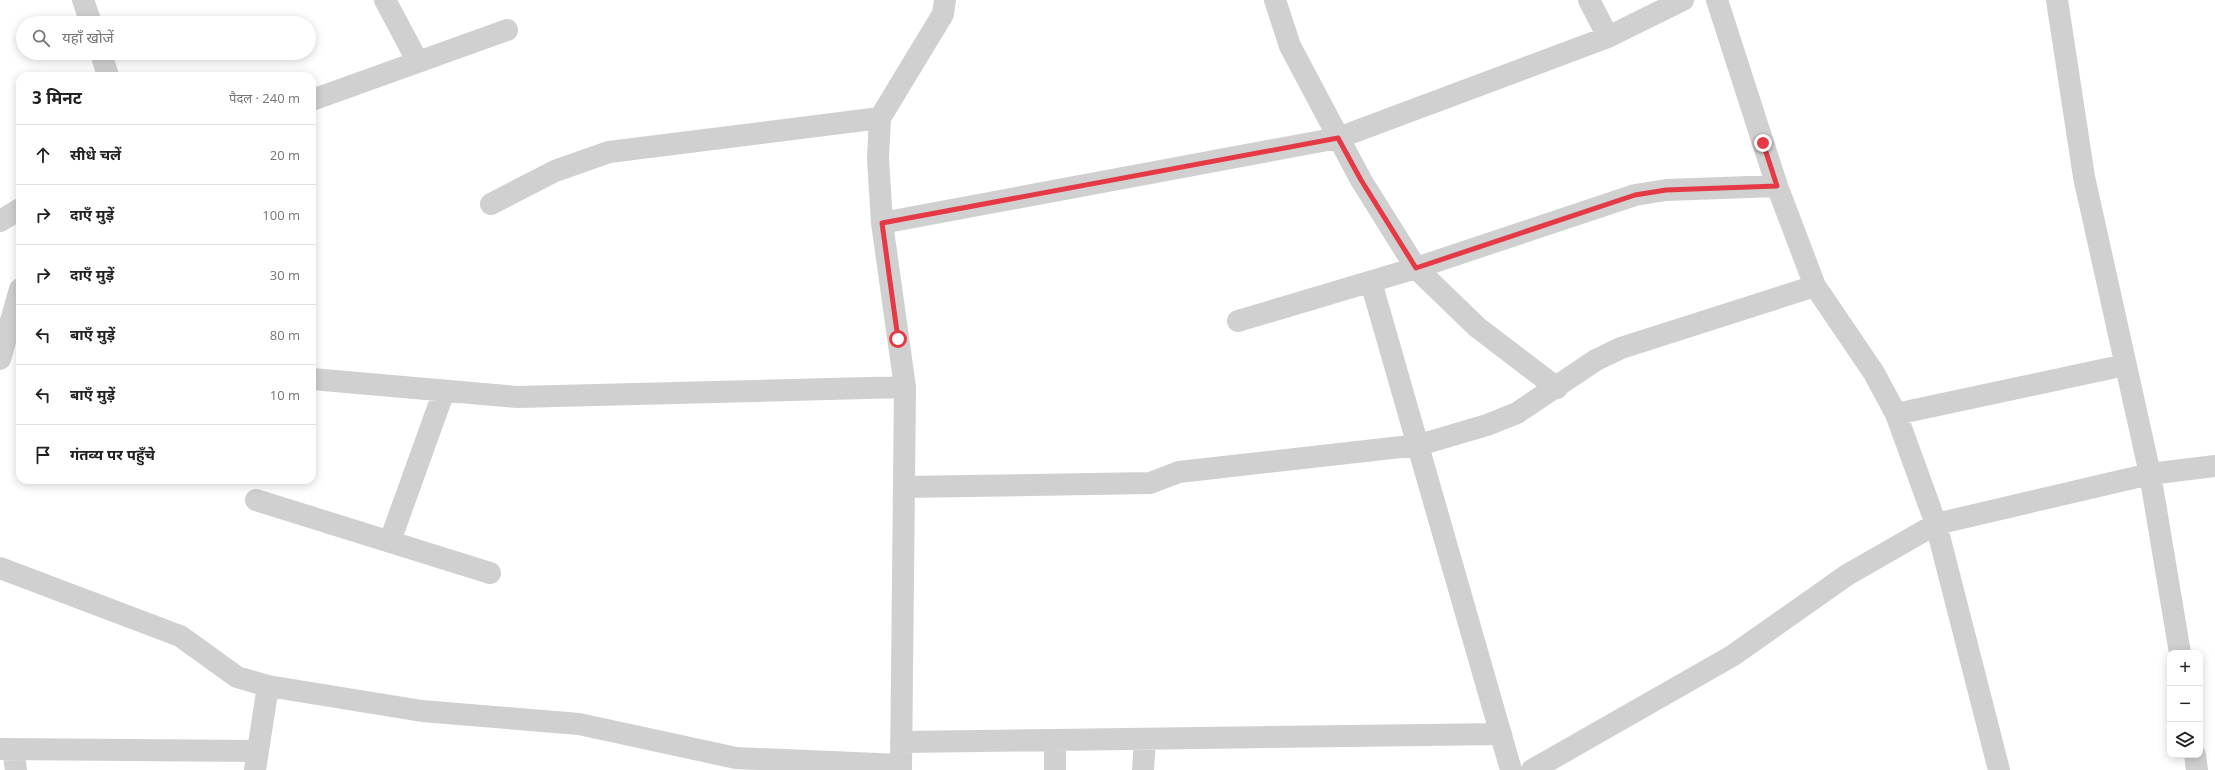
<!DOCTYPE html>
<html lang="hi">
<meta charset="utf-8">
<style>
:root{--surface:#fff;--page:#f2f2f2;--text:#222;--muted:#767676;--line:#e0e0e0}
body{margin:0;font-family:"Open Sans","Noto Sans Devanagari",sans-serif;background:var(--page);color:var(--text)}
.controls{position:absolute;right:12px;bottom:12px;display:grid;overflow:hidden;border-radius:8px;box-shadow:0 2px 10px #0003}
.controls button{width:36px;height:36px;display:grid;place-items:center;padding:0;border:0;border-bottom:1px solid var(--line);background:var(--surface);color:var(--text);font:20px sans-serif}
.stop{position:absolute;width:12px;height:12px;margin:-9px;border:3px solid #e63946;border-radius:50%;background:#fff}
.stop.end{background:#e63946;border-color:#fff;box-shadow:0 1px 4px #0008}
.list{margin:0;padding:0;list-style:none}
h2{display:flex;justify-content:space-between;align-items:center;height:52px;margin:0;padding:0 16px;font-size:17px}
h2 small{font-size:13px;font-weight:400;color:var(--muted)}
.list li{display:grid;grid-template-columns:26px 1fr auto;gap:12px;align-items:center;box-sizing:border-box;height:60px;padding:0 16px;border-top:1px solid var(--line)}
.list b{display:block;font-size:15px;white-space:nowrap}
.list em{font-size:13px;font-style:normal;color:var(--muted)}
.icon{flex:none;width:22px;height:22px;fill:none;stroke:currentColor;stroke-width:2;stroke-linecap:round;stroke-linejoin:round}
.map{position:relative;flex:none;width:2215px;height:770px;overflow:hidden}
.search{position:absolute;background:var(--surface);box-shadow:0 2px 10px #0003;left:16px;top:16px;width:300px;height:44px;display:flex;align-items:center;gap:10px;box-sizing:border-box;padding:0 14px;border-radius:22px;color:var(--muted);font-size:15px}
.panel{position:absolute;background:var(--surface);box-shadow:0 2px 10px #0003;left:16px;top:72px;width:300px;height:412px;border-radius:12px}
.map>svg:first-child{display:block}
</style>
<div class="map">
<svg width="2215" height="770" viewBox="0 0 2215 770">
<rect width="100%" height="100%" fill="#fff"/>
<g fill="none" stroke-linecap="round" stroke-linejoin="round">
<path stroke="#d0d0d0" stroke-width="22" d="M83 0 91 23
M385 0 418 62
M1275 0 1290 46 1361 180 1416 268 1477 327 1557 388
M1589 0 1608 37
M1717 0 1777 186 1815 286 1874 373 1896 414 1936 524 1999 770
M2057 0 2084 177 2150 474 2180 653
M101 53 108 76
M312 100 507 30
M491 204 555 171 609 152 880 118
M0 221 20 209
M882 223 1338 138 1608 37 1683 0
M1371 282 1511 770
M1238 321 1416 268 1635 195 1666 190 1777 186
M0 359 20 289
M312 379 517 397 905 387
M1896 414 2125 365
M904 487 1150 483 1179 472 1419 445 1487 425 1517 413 1596 360 1621 348 1815 286
M256 500 490 573
M390 541 444 391
M0 568 180 636 237 677 268 686 422 711 579 724 736 758 901 765
M901 742 1501 734
M0 749 257 751
M13 749 16 770
M2195 755 2197 770
M255 770 268 686
M901 770 905 387 882 223 878 158 880 118 943 14 945 0
M1055 770V740
M1143 770 1145 739
M1532 770 1732 656 1847 575 1936 524 2150 474 2215 466"/>
</g>
<g fill="none" stroke-linecap="round" stroke-linejoin="round">
<path stroke="#e63946" stroke-width="5" d="M898 339 882 223 1338 138 1361 180 1416 268 1635 195 1666 190 1777 186 1763 143"/>
</g>
</svg>
<div class="controls">
<button>+</button>
<button>−</button>
<button><svg class="icon" aria-label="layers" viewBox="0 0 24 24"><path d="M12 4l9 5-9 5-9-5zM3 14l9 5 9-5"/></svg></button>
</div>
<div class="stop" style="left:898px;top:339px"></div>
<div class="stop end" style="left:1763px;top:143px"></div>
<div class="search"><svg class="icon" aria-label="search" viewBox="0 0 24 24"><circle cx="10" cy="10" r="6"/><path d="M15 15l6 6"/></svg>यहाँ खोजें</div>
<section class="panel">
<h2>3 मिनट<small>पैदल · 240 m</small></h2>
<ul class="list">
<li><svg class="icon" aria-label="ahead" viewBox="0 0 24 24"><path d="M12 20V5M6 11l6-6 6 6"/></svg><div><b>सीधे चलें</b></div><em>20 m</em></li>
<li><svg class="icon" aria-label="right" viewBox="0 0 24 24"><path d="M7 20v-9h11M14 6l5 5-5 5"/></svg><div><b>दाएँ मुड़ें</b></div><em>100 m</em></li>
<li><svg class="icon" aria-label="right" viewBox="0 0 24 24"><path d="M7 20v-9h11M14 6l5 5-5 5"/></svg><div><b>दाएँ मुड़ें</b></div><em>30 m</em></li>
<li><svg class="icon" aria-label="left" viewBox="0 0 24 24"><path d="M17 20v-9H6M10 6l-5 5 5 5"/></svg><div><b>बाएँ मुड़ें</b></div><em>80 m</em></li>
<li><svg class="icon" aria-label="left" viewBox="0 0 24 24"><path d="M17 20v-9H6M10 6l-5 5 5 5"/></svg><div><b>बाएँ मुड़ें</b></div><em>10 m</em></li>
<li><svg class="icon" aria-label="arrive" viewBox="0 0 24 24"><path d="M6 21V4h12l-3 4 3 4H6"/></svg><div><b>गंतव्य पर पहुँचे</b></div></li>
</ul>
</section>
</div>
